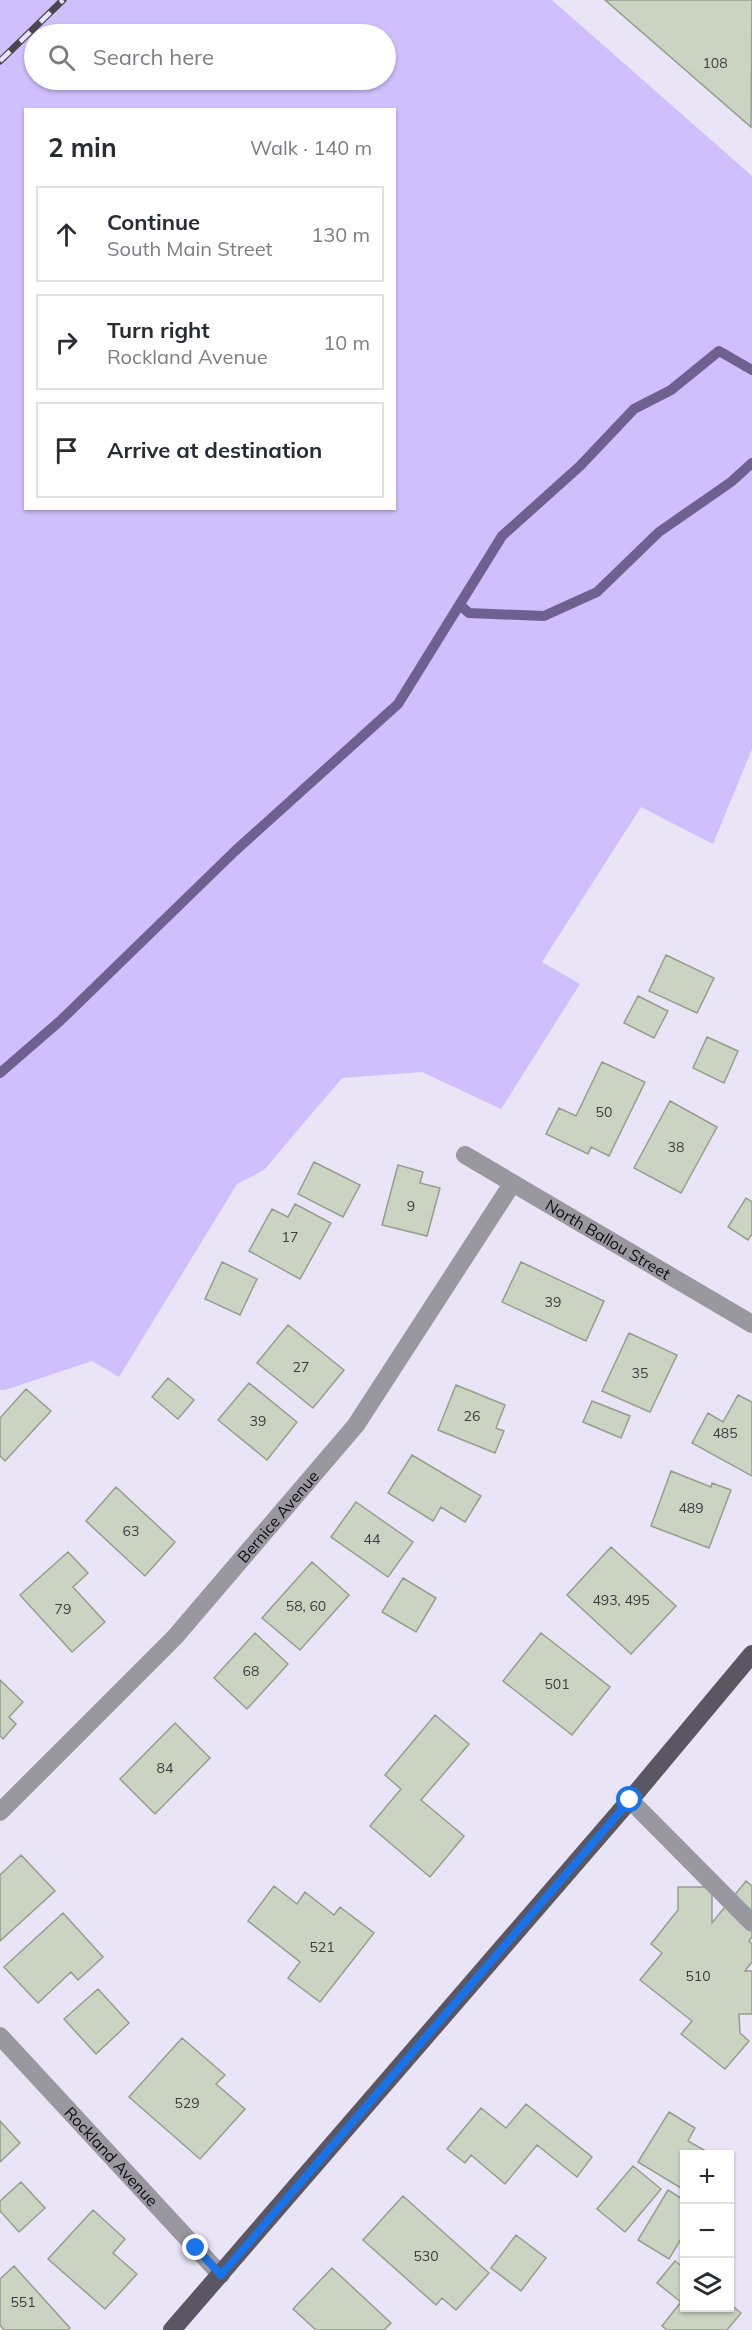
<!DOCTYPE html>
<meta charset="utf-8">
<style>
:root{--surface:#fff;--page:#f2f2f3;--text:#2b2b33;--muted:#7c7c81;--line:#e1e1e2}
body{margin:0;font-family:Mulish,sans-serif;background:var(--page);color:var(--text)}
.controls{position:absolute;right:18px;bottom:18px;display:grid;overflow:hidden;border-radius:0px;box-shadow:0 2px 4px #0004}
.controls button{width:54px;height:54px;display:grid;place-items:center;padding:0;border:0;border-bottom:2px solid var(--line);background:var(--surface);color:var(--text);font:30px sans-serif}
.stop{position:absolute;width:18px;height:18px;margin:-14px;border:4px solid #1a73e8;border-radius:50%;background:#fff}
.stop.end{background:#1a73e8;border-color:#fff;box-shadow:0 2px 6px #0008}
.list{margin:0;padding:0;list-style:none}
h2{display:flex;justify-content:space-between;align-items:center;height:78px;margin:0;padding:0 24px;font-size:26px}
h2 small{font-size:20px;font-weight:400;color:var(--muted)}
.list li{display:grid;grid-template-columns:39px 1fr auto;gap:18px;align-items:center;box-sizing:border-box;height:96px;margin:0 12px 12px;padding:0 12px;border:2px solid var(--line);border-radius:0px}
.list b{display:block;font-size:22px;white-space:nowrap}
.list p{margin:0;font-size:20px;white-space:nowrap;color:var(--muted)}
.list em{font-size:20px;font-style:normal;color:var(--muted)}
.icon{flex:none;width:33px;height:33px;fill:none;stroke:currentColor;stroke-width:2;stroke-linecap:round;stroke-linejoin:round}
.map{position:relative;flex:none;width:752px;height:2330px;overflow:hidden}
.search{position:absolute;background:var(--surface);box-shadow:0 2px 4px #0004;left:24px;top:24px;width:372px;height:66px;display:flex;align-items:center;gap:15px;box-sizing:border-box;padding:0 21px;border-radius:33px;color:var(--muted);font-size:22px}
.panel{position:absolute;background:var(--surface);box-shadow:0 2px 4px #0004;left:24px;top:108px;width:372px;height:402px;border-radius:0px}
.map>svg:first-child{display:block}
</style>
<div class="map">
<svg width="752" height="2330" viewBox="0 0 752 2330">
<rect width="100%" height="100%" fill="#e9e4f6"/>
<path fill="#d0bffd" fill-rule="evenodd" d="M0 0H552L752 176V749L713 844 641 807 542 962 580 984 501 1109 422 1072 342 1078 264 1170 237 1184 119 1377 92 1361 5 1390H0ZM34 34H386V80H34ZM26 110H394V508H26Z"/>
<g fill="none" stroke-linecap="round" stroke-linejoin="round">
<path stroke="#6e608f" stroke-width="10" d="M460 605 469 613 544 616 597 592 659 532 731 482 752 463
M0 1073 60 1021 235 851 398 704 502 536 580 466 634 409 671 390 719 351 752 370"/>
</g>
<path fill="#cbd4c3" stroke="#969e8e" stroke-width="1.5" d="M605 0H752L751 127Z
M666 955 714 978 697 1013 649 991Z
M638 996 668 1011 654 1038 624 1023Z
M707 1037 738 1051 724 1083 693 1068Z
M602 1062 645 1082 609 1156 591 1147 588 1154 546 1134 559 1108 576 1116Z
M670 1101 717 1127 681 1193 634 1168Z
M314 1162 360 1185 343 1217 298 1194Z
M398 1165 423 1172 420 1183 440 1188 427 1236 382 1225Z
M746 1198 752 1202V1234L748 1240 728 1227Z
M295 1204 331 1223 300 1279 249 1251 272 1209 288 1217Z
M222 1262 257 1279 240 1315 205 1299Z
M521 1262 604 1301 586 1341 502 1302Z
M288 1325 344 1370 313 1408 257 1363Z
M629 1333 677 1355 650 1412 602 1391Z
M168 1378 194 1400 178 1419 152 1397Z
M249 1383 297 1422 267 1460 218 1420Z
M456 1385 505 1405 496 1428 504 1431 495 1453 438 1430Z
M26 1389 51 1411 5 1461 0 1456V1418Z
M738 1395 752 1402V1476L692 1443 708 1413 723 1422Z
M592 1401 630 1416 621 1438 583 1422Z
M412 1455 481 1496 465 1522 441 1507 433 1521 388 1493Z
M671 1471 711 1487 712 1483 731 1490 709 1548 651 1526Z
M116 1487 175 1542 145 1576 86 1521Z
M356 1502 413 1542 388 1577 331 1537Z
M611 1547 676 1606 631 1654 567 1595Z
M68 1552 88 1573 73 1587 105 1622 72 1652 20 1595Z
M312 1562 349 1595 300 1650 262 1618Z
M403 1578 436 1598 416 1632 382 1612Z
M255 1633 288 1664 247 1709 214 1678Z
M541 1633 610 1687 572 1735 503 1681Z
M0 1680 23 1702 9 1717 16 1724 3 1739 0 1736Z
M435 1715 469 1744 421 1800 464 1836 430 1877 370 1826 401 1789 385 1775Z
M175 1723 210 1758 155 1814 120 1779Z
M21 1855 55 1891 0 1941V1875Z
M746 1881 752 1886V1937L749 1941 752 1944V1962L745 1971H752V2014H739L740 2033 749 2041 725 2069 681 2034 692 2021 640 1980 662 1953 651 1944 678 1910V1887H712V1923Z
M274 1886 297 1904 305 1892 334 1915 340 1907 374 1933 320 2002 288 1978 300 1962 248 1921Z
M63 1913 103 1957 78 1980 71 1972 38 2003 4 1967Z
M98 1989 129 2023 96 2054 64 2019Z
M182 2038 225 2075 216 2084 245 2109 200 2159 129 2097Z
M526 2104 592 2157 577 2177 537 2145 505 2184 471 2155 465 2163 447 2149 481 2108 506 2128Z
M669 2112 695 2128 688 2141 711 2154H684V2190L638 2162Z
M0 2121 20 2143 0 2162Z
M633 2166 661 2189 625 2232 597 2209Z
M21 2182 45 2208 19 2232 0 2211V2201Z
M668 2190 684 2200V2234L669 2259 638 2240Z
M403 2196 489 2273 456 2310 442 2298 436 2305 363 2240Z
M93 2210 125 2239 113 2253 137 2274 105 2309 48 2259Z
M516 2235 546 2258 521 2291 491 2268Z
M675 2261 684 2268V2308H730V2304L741 2313 727 2330H667L662 2326 681 2302 657 2283Z
M14 2266 70 2328 68 2330H4L0 2325V2279Z
M332 2268 391 2323 384 2330H316L293 2309Z"/>
<g fill="none" stroke-linecap="round" stroke-linejoin="round">
<g stroke="#99989f" stroke-width="18">
<path id="s1" d="M465 1155 752 1324"/>
<path d="M630 1800 752 1923"/>
<path id="s2" d="M0 1812 175 1637 356 1425 512 1184"/>
<path id="s3" d="M0 2036 221 2275"/>
</g>
<path stroke="#5a5763" stroke-width="18" d="M172 2330 630 1800 752 1654"/>
<defs>
<path id="rail" d="M0 61 63 0"/>
</defs>
<use href="#rail" stroke="#49464f" stroke-width="7"/>
<use href="#rail" stroke="#e9e4f6" stroke-width="4.5" stroke-dasharray="14" stroke-linecap="butt"/>
</g>
<g fill="none" stroke-linecap="round" stroke-linejoin="round">
<path stroke="#1a73e8" stroke-width="8" d="M196 2248 221 2275 630 1800"/>
</g>
<g text-anchor="middle" stroke-width="4.5" stroke-linejoin="round" paint-order="stroke">
<g font-size="14" fill="#3c3d3e">
<text x="715" y="68">108</text>
<text x="604" y="1117">50</text>
<text x="676" y="1152">38</text>
<text x="411" y="1211">9</text>
<text x="290" y="1242">17</text>
<text x="553" y="1307">39</text>
<text x="301" y="1372">27</text>
<text x="640" y="1378">35</text>
<text x="472" y="1421">26</text>
<text x="258" y="1426">39</text>
<text x="725" y="1438">485</text>
<text x="691" y="1513">489</text>
<text x="131" y="1536">63</text>
<text x="372" y="1544">44</text>
<text x="621" y="1605">493, 495</text>
<text x="306" y="1611">58, 60</text>
<text x="63" y="1614">79</text>
<text x="251" y="1676">68</text>
<text x="557" y="1689">501</text>
<text x="165" y="1773">84</text>
<text x="322" y="1952">521</text>
<text x="698" y="1981">510</text>
<text x="187" y="2108">529</text>
<text x="426" y="2261">530</text>
<text x="23" y="2307">551</text>
</g>
<g font-size="16" fill="#0d0b11" stroke="#e9e4f6">
<text dy="6" stroke="none"><textPath href="#s1" startOffset="166">North Ballou Street</textPath></text>
<text dy="6" stroke="none"><textPath href="#s2" startOffset="406">Bernice Avenue</textPath></text>
<text dy="6" stroke="none"><textPath href="#s3" startOffset="164">Rockland Avenue</textPath></text>
</g>
</g>
</svg>
<div class="controls">
<button>+</button>
<button>−</button>
<button><svg class="icon" aria-label="layers" viewBox="0 0 24 24"><path d="M12 4l9 5-9 5-9-5zM3 14l9 5 9-5"/></svg></button>
</div>
<div class="stop" style="left:630px;top:1800px"></div>
<div class="stop end" style="left:196px;top:2248px"></div>
<div class="search"><svg class="icon" aria-label="search" viewBox="0 0 24 24"><circle cx="10" cy="10" r="6"/><path d="M15 15l6 6"/></svg>Search here</div>
<section class="panel">
<h2>2 min<small>Walk · 140 m</small></h2>
<ul class="list">
<li><svg class="icon" aria-label="ahead" viewBox="0 0 24 24"><path d="M12 20V5M6 11l6-6 6 6"/></svg><div><b>Continue</b><p>South Main Street</p></div><em>130 m</em></li>
<li><svg class="icon" aria-label="right" viewBox="0 0 24 24"><path d="M7 20v-9h11M14 6l5 5-5 5"/></svg><div><b>Turn right</b><p>Rockland Avenue</p></div><em>10 m</em></li>
<li><svg class="icon" aria-label="arrive" viewBox="0 0 24 24"><path d="M6 21V4h12l-3 4 3 4H6"/></svg><div><b>Arrive at destination</b></div></li>
</ul>
</section>
</div>
